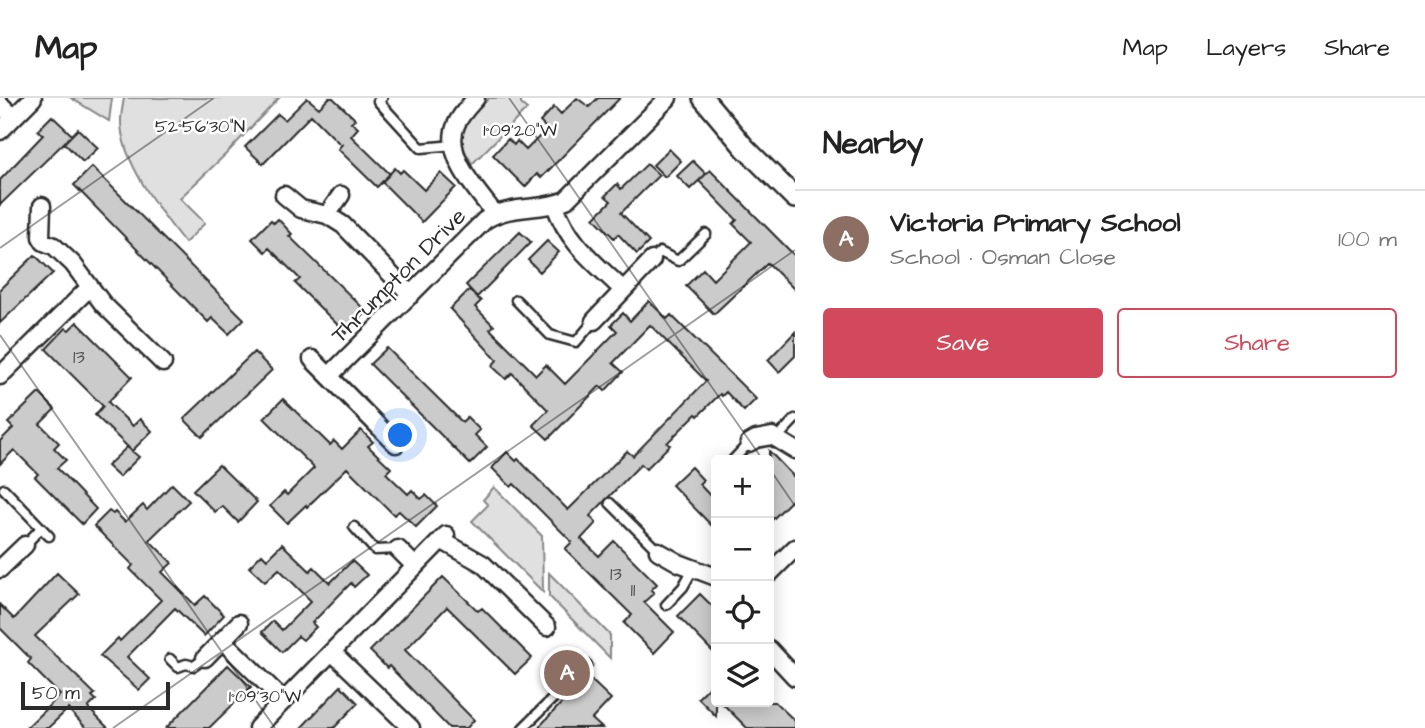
<!DOCTYPE html>
<meta charset="utf-8">
<style>
:root{--surface:#fff;--page:#f2f2f2;--text:#222;--muted:#767676;--line:#e0e0e0;--accent:#d1495b}
body{margin:0;font-family:"Architects Daughter",sans-serif;background:var(--page);color:var(--text)}
.controls{position:absolute;right:21px;bottom:21px;display:grid;overflow:hidden;border-radius:7px;box-shadow:0 4px 18px #0003}
.controls button{width:63px;height:63px;display:grid;place-items:center;padding:0;border:0;border-bottom:2px solid var(--line);background:var(--surface);color:var(--text);font:35px sans-serif}
.scale{position:absolute;left:21px;bottom:18px;width:149px;box-sizing:border-box;padding-left:7px;border:4px solid #2b2b2b;border-top:0;font-size:19px;line-height:24px;white-space:nowrap;color:#2b2b2b;-webkit-text-stroke:5px #fff;paint-order:stroke}
.you{position:absolute;left:401px;top:338px;width:24px;height:24px;margin:-18px;border:5px solid #fff;border-radius:50%;background:#1a73e8;box-shadow:0 0 0 10px #1a73e833}
.badge{display:grid;place-items:center;width:46px;height:46px;border-radius:50%;background:var(--accent);color:#fff;font-size:23px;font-weight:700}
.pin{position:absolute;translate:-50% -50%;border:4px solid #fff;box-shadow:0 2px 7px #0006}
.list{margin:0;padding:0;list-style:none}
h2{display:flex;justify-content:space-between;align-items:center;height:91px;margin:0;padding:0 28px;font-size:30px}
h2 small{font-size:23px;font-weight:400;color:var(--muted)}
.list li{display:grid;grid-template-columns:46px 1fr auto;gap:21px;align-items:center;box-sizing:border-box;height:98px;padding:0 28px;border-top:2px solid var(--line)}
.list b{display:block;font-size:26px;white-space:nowrap}
.list p{margin:0;font-size:23px;white-space:nowrap;color:var(--muted)}
.list em{font-size:23px;font-style:normal;color:var(--muted)}
.actions{display:flex;gap:14px;padding:21px 28px}
.actions a{flex:1;padding:16px 0;border:2px solid var(--accent);border-radius:7px;text-align:center;font-size:24px;color:var(--accent)}
.actions .main{background:var(--accent);color:#fff}
.icon{flex:none;width:38px;height:38px;fill:none;stroke:currentColor;stroke-width:2;stroke-linecap:round;stroke-linejoin:round}
.map{position:relative;flex:none;width:795px;height:630px;overflow:hidden}
header{display:flex;align-items:center;gap:42px;box-sizing:border-box;height:98px;padding:0 35px;background:var(--surface);border-bottom:2px solid var(--line)}
header strong{font-size:33px}
nav{display:flex;gap:38px;margin-inline-start:auto;font-size:24px}
main{display:flex}
aside{flex:1;background:var(--surface)}
.map>svg:first-child{display:block}
</style>
<header>
<strong>Map</strong>
<nav><a>Map</a><a>Layers</a><a>Share</a></nav>
</header>
<main>
<div class="map">
<svg width="795" height="630" viewBox="0 0 795 630">
<rect width="100%" height="100%" fill="#fff"/>
<filter id="ink" filterUnits="userSpaceOnUse"><feTurbulence type="fractalNoise" baseFrequency=".0143" numOctaves="2"/><feDisplacementMap in="SourceGraphic" scale="14" xChannelSelector="R" yChannelSelector="G"/><feConvolveMatrix kernelMatrix="1 2 1 2 8 2 1 2 1" color-interpolation-filters="sRGB"/></filter>
<g filter="url(#ink)">
<path fill="#e0e0e0" stroke="#868686" stroke-width="2" d="M71 0H112L109 23Z
M124 0H279L227 55 180 100 205 125 185 145C161 115 120 62 121 22 121 15 123 7 124 0Z
M489 0H521V6L527 11 472 66C469 59 463 52 462 44 459 28 478 10 489 0Z
M494 389 542 438 543 494 472 423 488 407 483 402Z
M549 475 610 537V560L549 498Z"/>
<path fill="#cbcbcb" stroke="#2b2b2b" stroke-width="2" d="M307 0 319 10 329 0H333L355 21 351 24 358 30 351 38 390 76 377 89 338 51 343 45 341 47 311 17 263 66 245 49 278 16 285 22Z
M577 0 589 9 598 0H620L541 80 537 76 525 89 493 57 508 41 514 47 517 43 526 52 547 31 540 24 554 9 561 16Z
M52 18 72 37 0 107V82L43 37 38 32Z
M78 31 98 50 83 64 64 45Z
M669 51 681 63 665 79 653 67Z
M693 63 706 76 690 91 677 78Z
M647 66 659 77 621 115 649 144 637 156 618 136 614 140 594 120 611 103 605 98 617 86 621 91Z
M92 69 244 221 229 236 212 220 208 224 74 87Z
M395 70 400 75 403 72 424 92 441 75 456 89 422 124 382 84Z
M710 72 795 158V192L768 165 714 216 686 188 703 171 713 182 751 144 733 126 737 122 699 83Z
M278 121 292 136 289 138 367 214 346 235 295 185 300 181 269 150 265 154 252 141 271 122 274 125Z
M520 134 531 144 477 199 466 187Z
M547 143 559 154 540 174 528 162Z
M35 157 53 175 0 225V191Z
M469 192 481 203 475 209 494 228 490 231 536 277 546 267 565 286 617 233 611 227 623 215 630 223 649 203 667 221 671 217 756 301 744 313 726 294 722 298 720 296 698 318 696 316 667 345 670 347 646 371 641 366 590 418 596 425 581 441 599 458 614 443 657 486 651 492 654 495 644 504 674 534 654 555 624 525 632 517 565 451 572 444 514 386 511 389 492 370 507 354 516 363 518 361 568 412 627 353 633 358 706 283 650 227 613 265 623 274 605 293 600 288 548 341 533 327 548 312 512 275 506 281 492 268 497 262 450 211Z
M77 224 132 279 108 304 133 328 140 321 152 333 132 353 95 317 103 308 46 251 66 230 69 232Z
M795 234V258L779 274 768 262Z
M387 250 462 324 467 319 480 332 475 337 487 349 470 366 370 266Z
M254 254 272 272 202 339 184 321Z
M39 295 55 311 40 326 59 345 54 350 66 362 57 370 96 411 82 426 35 379 38 376 14 352 0 366V343L13 330 8 325Z
M283 301 330 347 334 343 342 351 361 332 373 344 368 348 391 370 386 375 408 396 412 392 421 401 426 397 437 408 416 429 399 413 394 417 347 370 307 409 306 407 287 425 270 408 284 394 287 397 314 370 264 320Z
M127 349 139 359 119 379 107 368Z
M769 353 795 380V399L769 425Z
M219 367 257 404 238 424 222 408 215 414 193 392Z
M691 369 703 382 699 386 716 404V432L672 387Z
M172 386 189 403 149 442 172 465 162 474 195 507 205 498 224 517 204 538 175 510 127 559 150 581 139 592 100 558 118 540 120 543 161 502 130 471 133 467 94 428 109 413 113 416 115 414 125 424 143 407 147 412Z
M282 446 310 473 314 469 330 485 352 463 367 477 354 489 351 485 312 525 316 529 303 542 298 538 282 554 262 534 273 523 282 532 311 503 279 471 265 484 249 469 262 456 267 461Z
M57 475 79 496 35 538 95 596 92 598 96 602 88 610 108 630H86L68 611 48 630H26L60 597 28 565 31 561 0 530V507L14 521Z
M443 479 478 513 482 510 532 560 515 576 447 509 405 552 474 622 467 630H449L389 568 387 570 370 553Z
M700 496 716 512V557L678 518Z
M228 567 251 589 209 630H166Z
M587 578 611 601 592 621 602 630H538Z
M716 582V618L698 600Z
M341 588 358 605 334 630H301Z
M721 604H775L795 623V630H747Z"/>
<g fill="none" stroke-linecap="round" stroke-linejoin="round">
<defs>
<path id="service" d="M382 0 378 3 421 50 454 47
M652 162 660 154 678 163 706 136
M516 202 550 237 576 244 594 223
M777 340 795 321
M733 362 749 345
M4 391 49 438
M610 405 658 453
M354 429 375 452 398 451
M25 447 41 430
M666 507 683 489 693 471
M170 561 178 569 186 566 194 568 205 560
M523 630 587 567"/>
<path id="minor" d="M476 0C469 8 460 17 456 27 443 57 478 94 495 116
M0 6 13 19
M0 33 33 0
M284 97 301 111 327 117 343 127 411 197
M555 107C568 145 594 164 622 191
M42 108 41 139 44 144 54 148 73 166 103 206 163 265
M327 117 341 97
M594 223 652 162
M312 261 396 346
M0 278 89 190
M329 278 485 122C513 105 538 114 566 102L668 0
M749 345 756 341 772 338 795 352
M441 442 483 466 547 529
M398 451 415 468
M658 453 679 465 716 479
M0 471 25 447
M769 476 795 450
M222 542 284 603
M769 551 795 579
M332 554 411 630
M205 560 239 525
M257 630 446 437"/>
<path id="tertiary" d="M703 0 745 50 795 100"/>
</defs>
<use href="#service" stroke="#2b2b2b" stroke-width="13"/>
<use href="#minor" stroke="#2b2b2b" stroke-width="21"/>
<use href="#tertiary" stroke="#2b2b2b" stroke-width="24"/>
<use href="#service" stroke="#fff" stroke-width="8"/>
<use href="#minor" stroke="#fff" stroke-width="16"/>
<use href="#tertiary" stroke="#fff" stroke-width="19"/>
</g>
</g>
<path fill="none" stroke="#2b2b2b" stroke-width="2" stroke-opacity="0.45" d="M509 0 763 362M0 150 214 0M0 237 275 630M769 370 795 408M113 630 795 152"/>
<g text-anchor="middle" stroke-width="5" stroke-linejoin="round" paint-order="stroke">
<g font-size="19" fill="#535353">
<text x="79" y="265">13</text>
<text x="616" y="482">13</text>
<text x="633" y="498">11</text>
</g>
<g font-size="23" fill="#2b2b2b" stroke="#fff">
<text transform="translate(398 177) rotate(-45)" y="8">Thrumpton Drive</text>
</g>
</g>
<g font-size="18" text-anchor="middle" fill="#2b2b2b" stroke="#fff" stroke-width="5" stroke-linejoin="round" paint-order="stroke">
<text x="200" y="34">52°56'30"N</text>
<text x="520" y="38">1°09'20"W</text>
<text x="265" y="604">1°09'30"W</text>
</g>
</svg>
<div class="controls">
<button>+</button>
<button>−</button>
<button><svg class="icon" aria-label="locate" viewBox="0 0 24 24"><circle cx="12" cy="12" r="6"/><path d="M12 2v4M12 18v4M2 12h4M18 12h4"/></svg></button>
<button><svg class="icon" aria-label="layers" viewBox="0 0 24 24"><path d="M12 4l9 5-9 5-9-5zM3 14l9 5 9-5"/></svg></button>
</div>
<div class="scale">50 m</div>
<div class="you"></div>
<div class="pin badge" style="left:567px;top:575px;background:#8d6e63">A</div>
</div>
<aside>
<h2>Nearby<small></small></h2>
<ul class="list">
<li><span class="badge" style="background:#8d6e63">A</span><div><b>Victoria Primary School</b><p>School · Osman Close</p></div><em>100 m</em></li>
</ul>
<div class="actions"><a class="main">Save</a><a>Share</a></div>
</aside>
</main>
